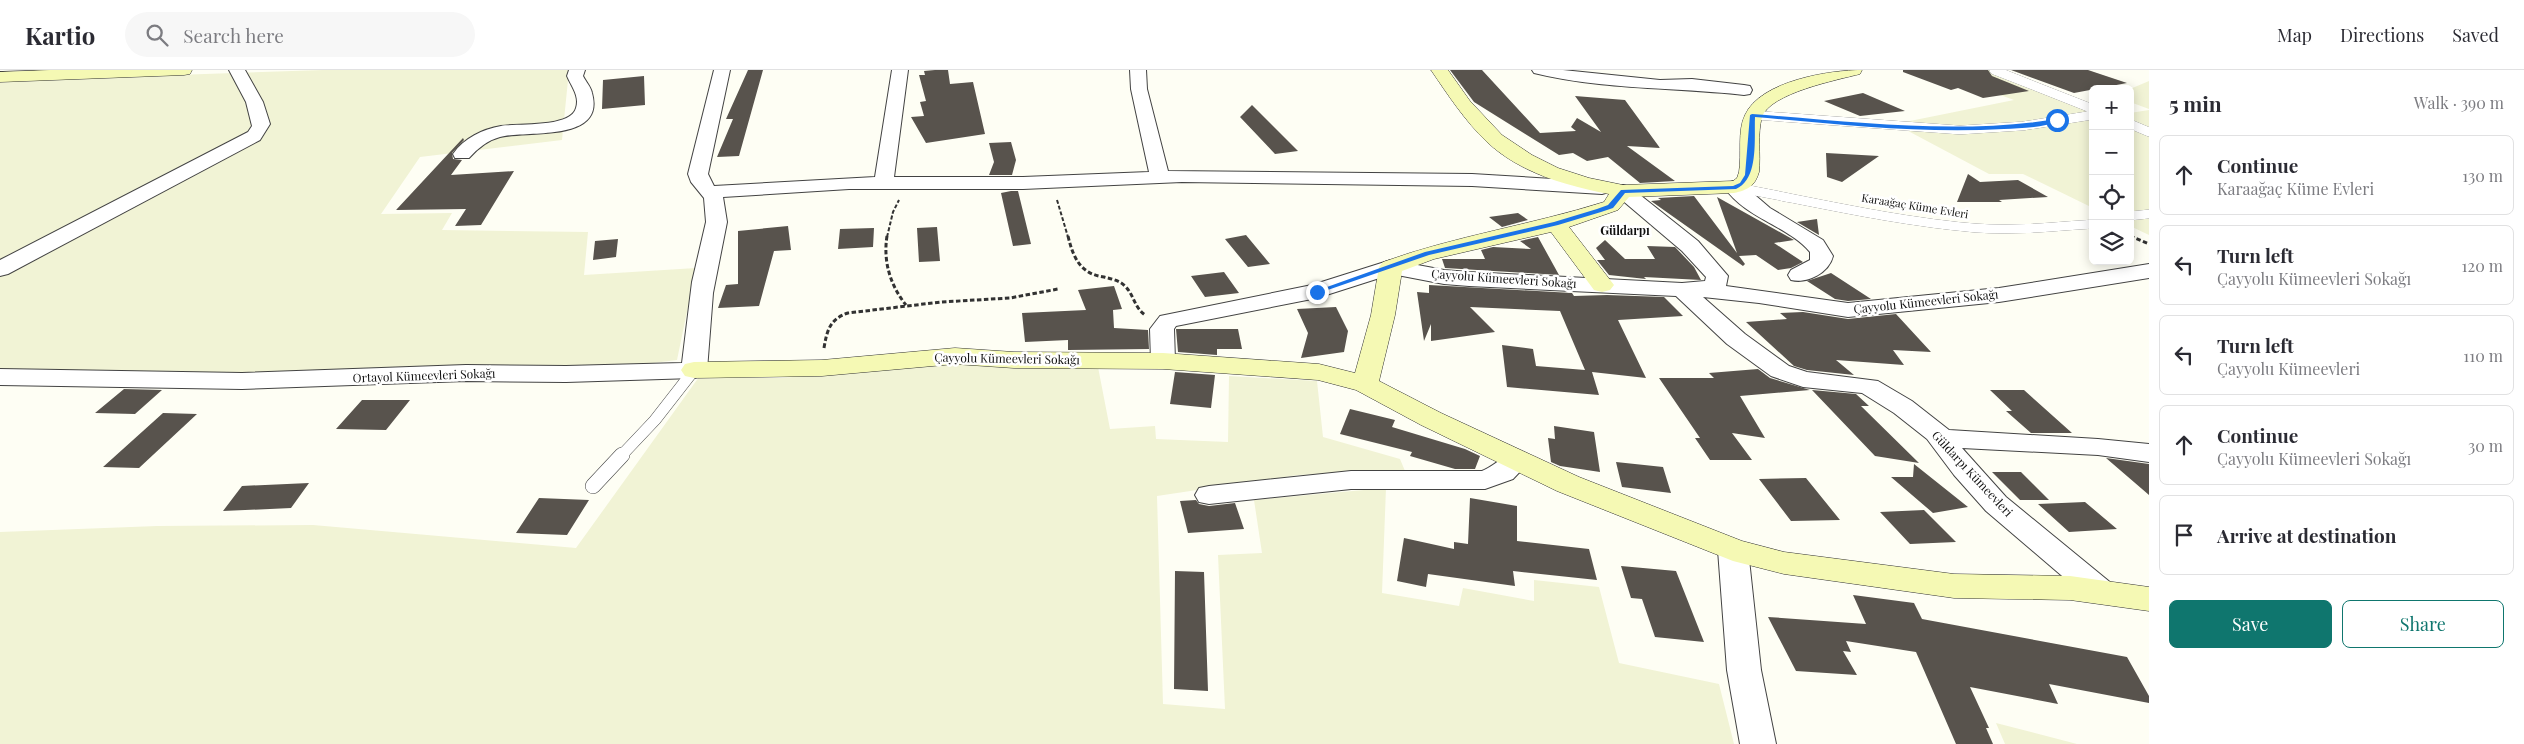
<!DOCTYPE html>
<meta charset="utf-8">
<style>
:root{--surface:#fff;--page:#f7f7f7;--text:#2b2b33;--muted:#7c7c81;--line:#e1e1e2;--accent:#0f766e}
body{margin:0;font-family:"Playfair Display",serif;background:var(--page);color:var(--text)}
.controls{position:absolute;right:15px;top:15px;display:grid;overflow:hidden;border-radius:8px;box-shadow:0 2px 12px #0003}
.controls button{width:45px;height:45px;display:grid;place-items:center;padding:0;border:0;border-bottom:1px solid var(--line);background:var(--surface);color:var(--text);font:25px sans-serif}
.stop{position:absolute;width:15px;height:15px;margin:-11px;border:4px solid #1a73e8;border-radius:50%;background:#fff}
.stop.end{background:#1a73e8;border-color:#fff;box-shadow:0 1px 5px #0008}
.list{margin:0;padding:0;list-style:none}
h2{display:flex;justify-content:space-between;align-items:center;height:65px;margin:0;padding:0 20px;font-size:21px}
h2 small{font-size:16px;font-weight:400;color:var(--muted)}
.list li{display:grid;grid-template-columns:32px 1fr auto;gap:15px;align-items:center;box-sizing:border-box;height:80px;margin:0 10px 10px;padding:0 10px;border:1px solid var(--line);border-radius:8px}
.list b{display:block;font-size:19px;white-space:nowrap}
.list p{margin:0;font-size:16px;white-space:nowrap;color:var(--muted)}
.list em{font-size:16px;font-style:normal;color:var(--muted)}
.actions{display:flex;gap:10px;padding:15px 20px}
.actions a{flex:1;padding:11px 0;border:1px solid var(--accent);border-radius:8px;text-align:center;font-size:18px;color:var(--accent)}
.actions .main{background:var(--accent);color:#fff}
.icon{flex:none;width:28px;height:28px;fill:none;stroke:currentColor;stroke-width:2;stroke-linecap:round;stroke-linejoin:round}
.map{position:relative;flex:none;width:2149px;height:674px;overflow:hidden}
header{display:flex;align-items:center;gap:30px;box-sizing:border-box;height:70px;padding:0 25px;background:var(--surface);border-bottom:1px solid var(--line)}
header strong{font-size:24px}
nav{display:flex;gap:28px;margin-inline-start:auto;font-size:18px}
.search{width:350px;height:45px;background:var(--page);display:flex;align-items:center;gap:12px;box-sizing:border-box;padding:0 18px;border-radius:28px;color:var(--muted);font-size:19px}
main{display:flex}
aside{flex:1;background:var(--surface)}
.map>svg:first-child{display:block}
</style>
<header>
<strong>Kartio</strong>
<div class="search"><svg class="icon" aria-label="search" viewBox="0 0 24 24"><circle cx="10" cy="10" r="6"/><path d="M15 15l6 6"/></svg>Search here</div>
<nav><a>Map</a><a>Directions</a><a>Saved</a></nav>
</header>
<main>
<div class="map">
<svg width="2149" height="674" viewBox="0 0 2149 674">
<rect width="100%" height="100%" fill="#fefef4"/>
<path fill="#f1f3d5" d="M323 0H569L562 70 420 87 381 144 452 143 442 160 588 162 584 205 696 198 677 290 605 299 247 304 0 301V11Z
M1932 0H1992L2093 34V138L2023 104H1989L1895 54 2014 30Z
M2149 11V39L2130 32V19Z
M2149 40V165L2130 156V43Z
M950 292 1098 297 1110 359 1155 356 1156 369 1228 372 1229 306 1317 311 1323 367 1400 389 1405 401 1298 405 1157 426 1163 634 1225 639 1218 485 1262 483 1254 430 1386 418 1382 523 1459 536 1463 518 1534 531V510L1599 517 1619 593 1719 614 1734 674H0V462L157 456 313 455 576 478 699 307 782 308Z
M1996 653 2077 674H2005Z"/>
<path fill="#58534d" d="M748 0H763L739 86 717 87 733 49H726Z
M935 0H948L950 14 973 12 985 64 926 73 911 47 924 46 920 32 926 31 919 5H925L924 1Z
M1450 0H1482L1540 63 1576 61 1571 57 1577 48 1601 62 1575 26 1625 30 1660 78 1627 76 1675 111 1640 113 1608 87 1587 91 1573 83 1559 85 1474 32Z
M1903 0H1988L1992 6 2029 21 1983 28 1958 18 1951 20 1903 2Z
M2011 0H2088L2127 13 2074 23Z
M644 6 645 35 602 39 603 10Z
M1863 23 1905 41 1860 46 1824 31Z
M1252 35 1298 81 1275 84 1240 47Z
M463 68 464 70 452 83 453 89 462 90 451 105 514 101 481 155 455 156 466 139 396 140Z
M1011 72 1016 90 1012 105H989L994 92 989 73Z
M1826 83 1879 86 1842 112 1827 107Z
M1968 104 1980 112 2018 110 2048 127 1999 130 2002 132H1957Z
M1011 121H1018L1031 174 1013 176 1001 123Z
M1694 126 1737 183 1717 127 1794 170 1774 173 1803 192 1791 198 1778 200 1756 185 1739 186 1745 194 1743 196 1651 131 1661 130 1658 128Z
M1518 143 1528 150 1502 157 1489 147Z
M1817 149 1819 165 1797 152Z
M788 156 791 180 774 181 759 236 718 238 726 215 738 214V161Z
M937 157 940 191 919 192 917 158Z
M874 158 873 177 838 179 840 159Z
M1246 165 1270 194 1248 197 1225 169Z
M1538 167 1559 205 1445 198 1442 189H1485L1481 180 1493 177 1531 179 1520 171Z
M618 169 616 187 593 190 595 171Z
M1605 170 1625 189H1655L1647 176 1675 177 1694 197 1701 210 1644 207 1646 209 1609 205 1597 190H1605L1596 178Z
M1224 202 1239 223 1205 227 1191 206Z
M1831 203 1871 229 1848 231 1835 229 1807 211Z
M1429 215 1572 223 1574 226 1607 225 1664 227 1683 246 1618 250 1646 308 1592 302 1599 325 1507 317 1502 275 1533 279 1536 296 1585 300 1560 241 1470 237 1495 262 1431 271V254L1424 271 1417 222 1429 223Z
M1114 216 1122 239 1113 240 1114 258 1148 260 1149 279 1068 280V270L1025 272 1022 243 1086 240 1078 220Z
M1336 237 1348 261 1344 282 1301 288 1308 263 1297 239Z
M1803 242 1848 249 1896 244 1931 282 1893 280 1904 295 1836 290 1854 305 1807 300 1794 296 1746 252 1787 249 1780 243Z
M1176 259H1238L1242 279H1217V285L1178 282Z
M1758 299 1770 308 1810 320 1740 326 1765 368 1732 363 1752 390H1710L1695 368H1700L1659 308H1714L1709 303Z
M1175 302 1215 305 1211 338 1170 334Z
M124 319 162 320 135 344 95 343Z
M1812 320 1856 324 1869 336H1861L1919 393 1875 386Z
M1990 320H2024L2072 363H2031L2006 341H2012Z
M362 330H410L386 360 336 359Z
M1350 339 1395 350 1392 357 1465 379 1480 386 1475 399H1455L1410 386 1412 382 1340 364Z
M163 343 197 344 139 398 103 397Z
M1554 356 1594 362 1600 402 1560 396 1551 392 1548 368 1555 369Z
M2106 388 2149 394V425Z
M1616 392 1663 397 1671 423 1622 417Z
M1914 394 1968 437 1933 443 1891 407H1913Z
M1992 402H2021L2049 430H2020Z
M1806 408 1840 450 1791 451 1759 409Z
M309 413 291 438 223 441 242 416Z
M539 428 589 430 567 465 516 463Z
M1470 428 1517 436V471L1589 479 1597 510 1513 501 1515 516 1428 504 1426 517 1397 511 1404 468 1454 479V472L1468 474Z
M1196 430 1199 434 1209 436 1235 433 1244 459 1188 463 1180 431Z
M2085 432 2117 459 2069 462 2038 434Z
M1924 440 1956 472 1910 474 1880 442Z
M1621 496 1676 501 1704 572 1655 567 1642 529 1631 528Z
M1175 501 1204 502 1208 621 1174 619Z
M1853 525 1914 533 1922 549 2127 587 2149 626V633L2049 614 2058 634 1970 617 1989 658H1986L1993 674H1956L1916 582 1846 571 1851 582 1843 581 1857 605 1796 601 1768 547 1866 554Z"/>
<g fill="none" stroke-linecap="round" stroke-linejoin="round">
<defs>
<path id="lane-far2" d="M1994 0 2093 39
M1752 45 1960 60 2023 56 2093 45
M2130 54 2149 62
M1734 117C1814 132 1894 151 1975 158 2014 161 2054 157 2093 154
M2130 146 2149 144"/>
<path id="lane-far1" d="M621 386 655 350 694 300"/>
<path id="lane" d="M593 416 622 385"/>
<path id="street" d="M229 0H245L263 32 270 54 260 70 8 204 0 206V190L248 62 252 56 246 32Z
M569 0H585L583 6C586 12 591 17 592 23 606 73 526 60 500 67 488 70 477 79 469 88H455L453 84C464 68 483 59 501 56 518 53 571 58 576 38 580 26 571 16 567 6Z
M714 0H730L708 104 714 116 875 107 892 0H908L894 107H1023L1149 102 1131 19 1130 0H1146L1147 19 1168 101 1472 104 1602 112 1609 114 1612 118 1609 122 1602 124 1472 116 1182 112 1023 119H849L723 127 727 152 713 223 707 300 703 305 694 308 566 312 466 311 242 319 0 315V299L242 303 466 295 566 296 682 293 692 212 706 152 704 128 691 112 688 104Z
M1532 0H1563L1660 10 1692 9 1744 15 1750 16 1752 20 1750 24 1744 25C1674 17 1603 20 1534 3Z
M1734 111 1741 113 1770 138 1823 170 1833 186C1829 203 1807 214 1791 210L1788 205 1791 200 1810 190V182C1787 155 1746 149 1724 117L1727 113Z
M1623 115 1630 117 1698 171 1728 206 1726 216 1848 233 1999 218 2149 194V208L1999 232 1848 247 1759 233 1703 227 1745 264 1789 296 1807 302 1878 311 1912 331 1949 360 2098 369 2149 374V392L2098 385 1962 378 2006 427 2111 513 2116 521 2111 529 2100 532 2089 529 1986 441 1954 405 1927 369 1894 343 1862 323 1803 317 1771 306 1727 274 1676 226 1469 216 1444 214 1392 204 1317 228 1176 256 1174 259 1175 291 1172 296 1163 298 1154 296 1151 291 1150 259 1160 246 1312 215 1391 190 1444 200 1469 202 1682 213 1705 211 1706 207 1682 181 1616 125 1613 121 1616 117Z
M1517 381 1527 384 1531 390 1513 409 1485 419H1351L1209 434 1199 432 1195 425 1199 418 1209 416 1351 401H1482C1495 396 1503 385 1517 381Z
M1733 470 1744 473 1748 480 1761 600 1776 674H1740L1727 600 1718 480 1722 473Z"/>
<path id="secondary" d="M50 0H192L190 4 184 5 0 12V2Z
M1431 0H1448L1470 31 1502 65 1532 85 1558 98 1589 108 1623 115 1733 111 1737 108 1739 102C1742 84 1737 61 1745 45 1760 11 1830 0 1862 0L1860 4C1837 10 1770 23 1762 47 1757 64 1761 84 1759 102 1755 116 1748 120 1734 123L1629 127 1618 140 1569 157 1614 215 1610 220 1602 222 1594 220 1551 162 1434 189 1402 201 1395 245 1379 311 1441 343 1579 407 1742 471 1784 482 1954 504 2070 506 2149 517V541L2070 530 1954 528 1784 504 1733 491 1557 421 1421 355 1356 320 1318 310 1163 299 1014 298 955 294 822 306 694 308 685 306 681 300 685 294 694 292 822 290 955 278 1014 282 1163 283 1319 294 1355 303 1371 245 1379 197 1383 192C1455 166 1531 155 1604 132L1609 124C1567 116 1520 103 1487 72 1465 51 1448 25 1431 0Z"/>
</defs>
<use href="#lane-far2" stroke="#434343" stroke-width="9"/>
<use href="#lane-far1" stroke="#434343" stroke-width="12"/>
<use href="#lane" stroke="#434343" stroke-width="16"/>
<use href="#street" stroke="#434343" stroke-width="2"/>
<use href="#secondary" stroke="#323232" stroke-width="1"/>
<path stroke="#323232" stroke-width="2" stroke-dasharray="4 2" stroke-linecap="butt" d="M1057 130 1068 167
M2130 166 2133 167
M887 167 893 142 899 130"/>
<path stroke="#323232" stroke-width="3" stroke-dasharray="4.5 2.5" stroke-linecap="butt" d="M887 166C883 191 890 215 906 235
M1068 166C1073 187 1080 204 1104 207 1111 209 1119 210 1125 216 1134 225 1134 237 1145 245
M2130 166 2149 174
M824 278C827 260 830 249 848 243L941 232 1010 228 1058 219"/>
<use href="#lane-far2" stroke="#fff" stroke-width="9"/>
<use href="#lane-far1" stroke="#fff" stroke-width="11"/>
<use href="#lane" stroke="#fff" stroke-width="15"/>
<use href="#street" fill="#fff" fill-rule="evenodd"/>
<use href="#secondary" fill="#f5f9b4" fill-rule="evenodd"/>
</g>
<path fill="#1a73e8" d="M1752 44C1855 52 1956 65 2057 49L2060 50C2045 58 2020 58 2004 59 1921 64 1838 54 1755 47 1754 69 1759 109 1736 119L1625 123 1613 138 1601 142 1558 155 1429 185 1319 223 1313 222 1425 182 1554 152 1597 139 1608 135 1621 120 1733 116 1740 113 1745 105 1750 45Z"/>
<g text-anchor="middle" stroke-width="5" stroke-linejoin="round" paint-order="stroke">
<g font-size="11" fill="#101010" stroke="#fff">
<text transform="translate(1915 136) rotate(9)" y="4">Karaağaç Küme Evleri</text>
</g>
<g font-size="12" font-weight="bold" fill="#101010" stroke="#fff">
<text x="1625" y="165">Güldarpı</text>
</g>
<g font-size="12" fill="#101010" stroke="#fff">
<text transform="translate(1504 209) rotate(4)" y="4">Çayyolu Kümeevleri Sokağı</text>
<text transform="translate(1926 232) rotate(-6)" y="4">Çayyolu Kümeevleri Sokağı</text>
<text transform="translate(1007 289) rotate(1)" y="4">Çayyolu Kümeevleri Sokağı</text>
<text transform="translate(424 306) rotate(-2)" y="4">Ortayol Kümeevleri Sokağı</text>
<text transform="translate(1972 404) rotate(47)" y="4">Güldarpı Kümeevleri</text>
</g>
</g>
</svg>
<div class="controls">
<button>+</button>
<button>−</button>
<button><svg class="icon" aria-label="locate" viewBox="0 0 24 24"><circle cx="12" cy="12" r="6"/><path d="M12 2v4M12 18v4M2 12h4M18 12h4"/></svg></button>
<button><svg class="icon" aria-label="layers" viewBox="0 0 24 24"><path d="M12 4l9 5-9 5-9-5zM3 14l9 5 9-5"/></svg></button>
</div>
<div class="stop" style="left:2057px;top:50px"></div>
<div class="stop end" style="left:1317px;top:222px"></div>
</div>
<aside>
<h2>5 min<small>Walk · 390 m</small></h2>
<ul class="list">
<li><svg class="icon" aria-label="ahead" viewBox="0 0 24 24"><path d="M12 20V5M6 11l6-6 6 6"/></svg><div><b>Continue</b><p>Karaağaç Küme Evleri</p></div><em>130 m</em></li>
<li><svg class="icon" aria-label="left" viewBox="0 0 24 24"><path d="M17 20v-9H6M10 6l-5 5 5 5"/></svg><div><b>Turn left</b><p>Çayyolu Kümeevleri Sokağı</p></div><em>120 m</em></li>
<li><svg class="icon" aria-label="left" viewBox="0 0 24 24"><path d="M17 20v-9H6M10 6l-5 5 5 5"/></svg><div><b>Turn left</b><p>Çayyolu Kümeevleri</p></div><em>110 m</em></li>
<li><svg class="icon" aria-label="ahead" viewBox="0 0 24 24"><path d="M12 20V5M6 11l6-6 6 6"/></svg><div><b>Continue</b><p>Çayyolu Kümeevleri Sokağı</p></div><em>30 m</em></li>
<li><svg class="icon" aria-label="arrive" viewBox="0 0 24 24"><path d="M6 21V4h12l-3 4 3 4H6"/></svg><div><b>Arrive at destination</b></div></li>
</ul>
<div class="actions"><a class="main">Save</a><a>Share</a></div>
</aside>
</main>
